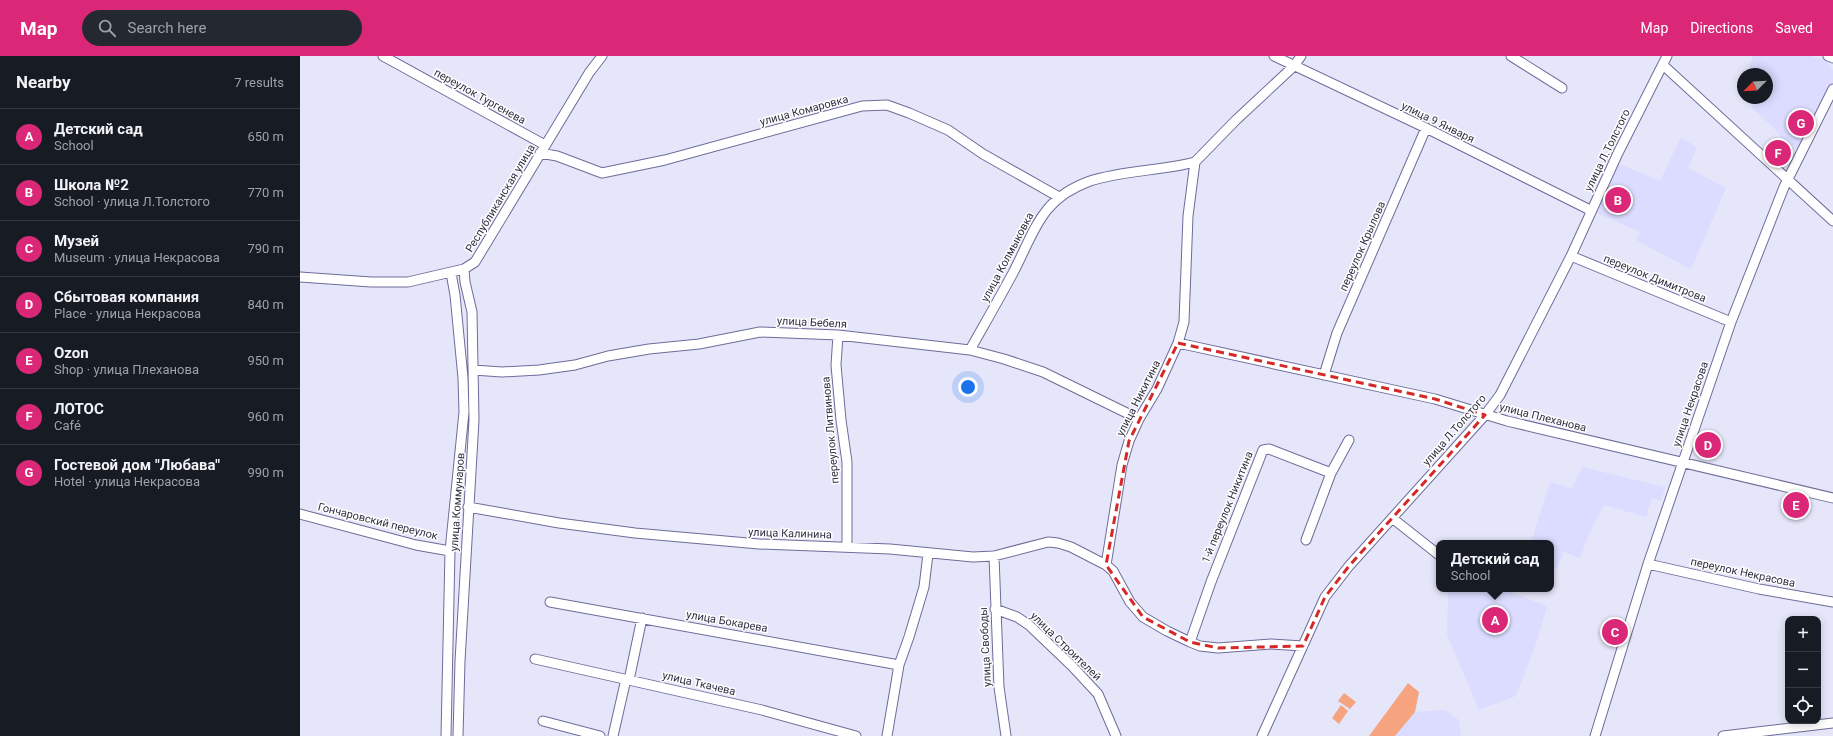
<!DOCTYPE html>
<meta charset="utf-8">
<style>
:root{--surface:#171b24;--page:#242831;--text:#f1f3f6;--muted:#9ea1a6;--line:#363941;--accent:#db2777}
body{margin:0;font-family:Roboto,sans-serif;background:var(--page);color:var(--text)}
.controls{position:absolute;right:12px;bottom:12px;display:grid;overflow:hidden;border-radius:8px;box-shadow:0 2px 10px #0003}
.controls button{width:36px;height:36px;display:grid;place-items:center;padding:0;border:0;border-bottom:1px solid var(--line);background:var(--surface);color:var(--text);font:20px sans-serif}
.compass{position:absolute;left:1437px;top:12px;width:36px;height:36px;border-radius:50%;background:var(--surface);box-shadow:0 2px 10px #0003;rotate:246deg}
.you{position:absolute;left:668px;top:331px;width:14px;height:14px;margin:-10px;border:3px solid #fff;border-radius:50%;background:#1a73e8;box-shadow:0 0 0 6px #1a73e833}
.badge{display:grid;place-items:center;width:26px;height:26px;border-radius:50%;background:var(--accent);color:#fff;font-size:13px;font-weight:700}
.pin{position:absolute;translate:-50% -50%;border:2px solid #fff;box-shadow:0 1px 4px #0006}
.popup{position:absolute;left:1136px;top:484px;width:118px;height:52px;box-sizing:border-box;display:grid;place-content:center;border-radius:8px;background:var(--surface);filter:drop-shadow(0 1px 3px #0005);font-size:13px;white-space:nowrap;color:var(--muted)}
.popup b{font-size:15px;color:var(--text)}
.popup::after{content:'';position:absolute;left:50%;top:100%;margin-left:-8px;border:8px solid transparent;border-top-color:var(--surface)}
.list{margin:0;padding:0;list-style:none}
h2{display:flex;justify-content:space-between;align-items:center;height:52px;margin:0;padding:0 16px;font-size:17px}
h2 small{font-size:13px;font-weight:400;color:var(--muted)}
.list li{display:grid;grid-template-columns:26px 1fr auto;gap:12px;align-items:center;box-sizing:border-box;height:56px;padding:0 16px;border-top:1px solid var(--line)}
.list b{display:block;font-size:15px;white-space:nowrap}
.list p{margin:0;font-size:13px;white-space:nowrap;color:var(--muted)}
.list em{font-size:13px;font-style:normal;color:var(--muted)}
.icon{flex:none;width:22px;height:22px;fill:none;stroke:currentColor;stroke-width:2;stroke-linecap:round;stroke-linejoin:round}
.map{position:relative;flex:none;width:1533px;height:680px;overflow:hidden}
header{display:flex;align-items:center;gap:24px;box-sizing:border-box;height:56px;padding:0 20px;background:var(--accent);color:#fff}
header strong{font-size:19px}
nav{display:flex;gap:22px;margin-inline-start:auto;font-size:14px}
.search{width:280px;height:36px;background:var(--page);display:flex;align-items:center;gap:10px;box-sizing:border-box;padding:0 14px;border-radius:22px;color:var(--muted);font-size:15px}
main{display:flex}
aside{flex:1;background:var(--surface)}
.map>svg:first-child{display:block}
</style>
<header>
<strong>Map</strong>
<div class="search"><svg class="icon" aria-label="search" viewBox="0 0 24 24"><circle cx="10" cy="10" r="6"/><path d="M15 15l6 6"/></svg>Search here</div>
<nav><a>Map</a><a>Directions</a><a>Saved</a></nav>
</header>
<main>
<aside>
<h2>Nearby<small>7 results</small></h2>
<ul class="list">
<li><span class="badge">A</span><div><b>Детский сад</b><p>School</p></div><em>650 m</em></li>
<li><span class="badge">B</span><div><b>Школа №2</b><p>School · улица Л.Толстого</p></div><em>770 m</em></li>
<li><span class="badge">C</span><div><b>Музей</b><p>Museum · улица Некрасова</p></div><em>790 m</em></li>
<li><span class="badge">D</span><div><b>Сбытовая компания</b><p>Place · улица Некрасова</p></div><em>840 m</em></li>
<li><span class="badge">E</span><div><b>Ozon</b><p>Shop · улица Плеханова</p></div><em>950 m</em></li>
<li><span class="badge">F</span><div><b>ЛОТОС</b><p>Café</p></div><em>960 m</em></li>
<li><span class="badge">G</span><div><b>Гостевой дом &quot;Любава&quot;</b><p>Hotel · улица Некрасова</p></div><em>990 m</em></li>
</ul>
</aside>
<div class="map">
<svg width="1533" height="680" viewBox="0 0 1533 680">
<rect width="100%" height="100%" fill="#e6e6fb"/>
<path fill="#dbdcff" d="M1453 0H1510L1525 4 1533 14V25L1500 91 1496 92 1482 82 1477 75 1451 51 1455 46 1451 42H1467V18H1447Z
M1381 81 1397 92 1388 112 1426 132 1391 213 1337 185 1340 176 1296 157 1319 108 1360 125Z
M1282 411 1365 431 1361 445 1352 442 1346 461 1304 449 1289 478 1280 502 1264 496 1251 522V487H1231L1250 426 1272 432Z
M1148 533H1211L1210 536 1247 550 1237 585 1216 640 1179 654 1147 579Z
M1145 654 1159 664 1161 680H1095L1115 656Z"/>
<path fill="#f5a47f" d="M1108 627 1119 636 1115 656 1095 680H1069Z
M1044 637 1056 646 1050 653 1038 645Z
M1041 649 1048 655 1039 668 1032 662Z"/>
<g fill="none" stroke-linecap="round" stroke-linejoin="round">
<defs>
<path id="minor" d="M83 0 245 89
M974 0 1126 72 1290 154
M1001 0 994 10 936 64 895 106 888 160 884 266 878 287 857 333 839 363 829 385 822 409 806 509 813 515 830 546 843 561 867 575 890 586 900 590 918 592 971 588 1003 590
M1211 0 1262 32
M1528 0 1533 2
M1363 9 1533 165
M240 97 257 100 302 117 365 104 562 50 587 49 609 57 648 74 683 98 759 141
M1271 200 1431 266
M0 221 71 226H108L164 213 175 206 289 17 302 0
M538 279 536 309 541 364 547 406V491
M878 287 1135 343 1207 365 1533 442
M670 294C684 269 699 243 713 217 735 175 740 143 790 125 824 114 861 115 895 106
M173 314 202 316 239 314 275 309 308 300 349 293 399 288 460 276 538 279 670 294 704 303 743 316 839 363
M1024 319 1037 277 1126 72
M1031 417 1049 384
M168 451 259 467 335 477 459 488 590 493 673 501 694 500 748 486 758 487 771 491 806 509
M0 458 116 489 150 495
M1092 462 1139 499
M694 500 699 631 706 680
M1348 508 1459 533 1533 546
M250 546 599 609
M695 553 717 561 729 569 772 610 798 638 816 680
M890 586 911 526 963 394 969 393 1031 417 1006 484
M235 603 462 654 556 680
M329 624 342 562
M243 665 300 680
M146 680 150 495 164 356 163 322 155 239 151 217
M158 680 160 605 174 364 172 256 165 226 164 213
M313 680 326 623
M587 680 599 609 609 581 624 531 628 498
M962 680 1025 541 1049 510 1185 359 1200 339 1271 200 1318 97 1367 0
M1295 680 1348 508 1431 266 1484 131 1533 33
M1423 680 1533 667"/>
</defs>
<use href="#minor" stroke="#6d6c99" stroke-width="11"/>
<use href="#minor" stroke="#fff" stroke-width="9"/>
</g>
<path fill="none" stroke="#d62828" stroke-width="3" stroke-dasharray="8 5" stroke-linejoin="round" d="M878 287 1135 343 1185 359 1049 510 1025 541 1003 590 918 592 890 586 843 561 806 509 829 385Z"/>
<g text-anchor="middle" stroke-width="3" stroke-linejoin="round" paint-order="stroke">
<g font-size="11" fill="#313044" stroke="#fff">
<text transform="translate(180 40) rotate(29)" y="4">переулок Тургенева</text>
<text transform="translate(504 54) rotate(-15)" y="4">улица Комаровка</text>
<text transform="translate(1138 66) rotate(26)" y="4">улица 9 Января</text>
<text transform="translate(1307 94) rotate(-64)" y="4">улица Л.Толстого</text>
<text transform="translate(200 142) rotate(-59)" y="4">Республиканская улица</text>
<text transform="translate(1062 190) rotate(-66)" y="4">переулок Крылова</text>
<text transform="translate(707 201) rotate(-62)" y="4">улица Колмыковка</text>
<text transform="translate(1355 222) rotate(22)" y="4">переулок Димитрова</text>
<text transform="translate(512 266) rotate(3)" y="4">улица Бебеля</text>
<text transform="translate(838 342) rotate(-63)" y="4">улица Никитина</text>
<text transform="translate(1390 348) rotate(-71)" y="4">улица Некрасова</text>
<text transform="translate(1243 361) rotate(14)" y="4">улица Плеханова</text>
<text transform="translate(530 374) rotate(-95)" y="4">переулок Литвинова</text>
<text transform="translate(1154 374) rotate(-49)" y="4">улица Л.Толстого</text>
<text transform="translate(157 446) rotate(-86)" y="4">улица Коммунаров</text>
<text transform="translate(927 451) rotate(-68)" y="4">1-й переулок Никитина</text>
<text transform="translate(78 465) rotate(14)" y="4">Гончаровский переулок</text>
<text transform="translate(490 477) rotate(2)" y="4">улица Калинина</text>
<text transform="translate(1443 516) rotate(12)" y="4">переулок Некрасова</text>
<text transform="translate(427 565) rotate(10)" y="4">улица Бокарева</text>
<text transform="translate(766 590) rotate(44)" y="4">улица Строителей</text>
<text transform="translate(685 591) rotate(-93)" y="4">улица Свободы</text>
<text transform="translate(399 627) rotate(13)" y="4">улица Ткачева</text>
</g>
</g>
</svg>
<div class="controls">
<button>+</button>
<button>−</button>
<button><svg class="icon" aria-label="locate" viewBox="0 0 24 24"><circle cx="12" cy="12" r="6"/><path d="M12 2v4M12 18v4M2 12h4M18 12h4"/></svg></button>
</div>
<svg class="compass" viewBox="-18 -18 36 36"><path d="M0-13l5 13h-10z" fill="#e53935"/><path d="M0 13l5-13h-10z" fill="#9ea1a6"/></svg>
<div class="you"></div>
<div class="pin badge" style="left:1195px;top:564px">A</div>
<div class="popup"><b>Детский сад</b>School</div>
<div class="pin badge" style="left:1318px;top:144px">B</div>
<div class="pin badge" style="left:1315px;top:576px">C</div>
<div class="pin badge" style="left:1408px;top:389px">D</div>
<div class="pin badge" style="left:1496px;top:449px">E</div>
<div class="pin badge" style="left:1478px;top:97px">F</div>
<div class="pin badge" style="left:1501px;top:67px">G</div>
</div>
</main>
